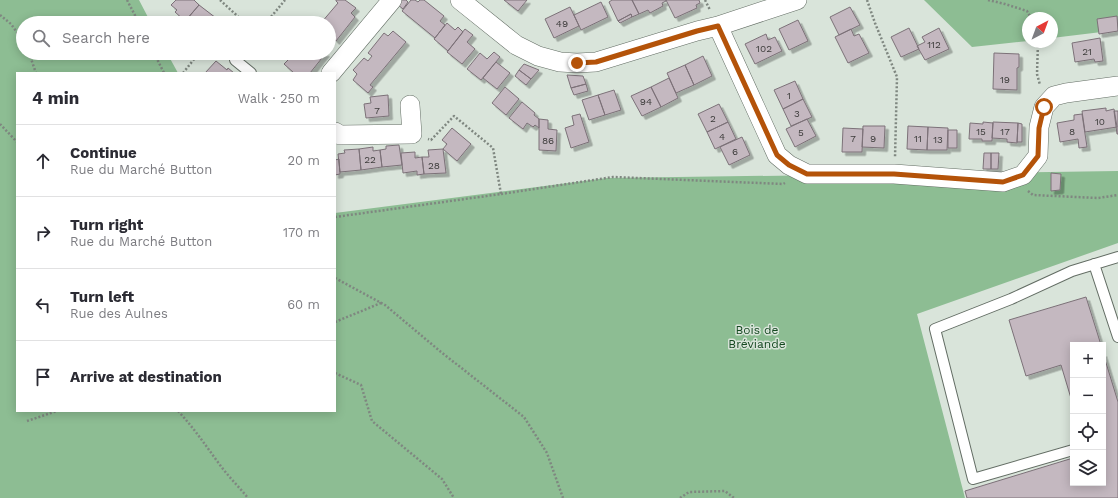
<!DOCTYPE html>
<meta charset="utf-8">
<style>
:root{--surface:#fff;--page:#f2f2f3;--text:#2b2b33;--muted:#7c7c81;--line:#e1e1e2}
body{margin:0;font-family:"Work Sans",sans-serif;background:var(--page);color:var(--text)}
.controls{position:absolute;right:12px;bottom:12px;display:grid;overflow:hidden;border-radius:0px;box-shadow:0 2px 10px #0003}
.controls button{width:36px;height:36px;display:grid;place-items:center;padding:0;border:0;border-bottom:1px solid var(--line);background:var(--surface);color:var(--text);font:20px sans-serif}
.compass{position:absolute;left:1022px;top:12px;width:36px;height:36px;border-radius:50%;background:var(--surface);box-shadow:0 2px 10px #0003;rotate:41deg}
.stop{position:absolute;width:12px;height:12px;margin:-9px;border:3px solid #b45309;border-radius:50%;background:#fff}
.stop.end{background:#b45309;border-color:#fff;box-shadow:0 1px 4px #0008}
.list{margin:0;padding:0;list-style:none}
h2{display:flex;justify-content:space-between;align-items:center;height:52px;margin:0;padding:0 16px;font-size:17px}
h2 small{font-size:13px;font-weight:400;color:var(--muted)}
.list li{display:grid;grid-template-columns:26px 1fr auto;gap:12px;align-items:center;box-sizing:border-box;height:72px;padding:0 16px;border-top:1px solid var(--line)}
.list b{display:block;font-size:15px;white-space:nowrap}
.list p{margin:0;font-size:13px;white-space:nowrap;color:var(--muted)}
.list em{font-size:13px;font-style:normal;color:var(--muted)}
.icon{flex:none;width:22px;height:22px;fill:none;stroke:currentColor;stroke-width:2;stroke-linecap:round;stroke-linejoin:round}
.map{position:relative;flex:none;width:1118px;height:498px;overflow:hidden}
.search{position:absolute;background:var(--surface);box-shadow:0 2px 10px #0003;left:16px;top:16px;width:320px;height:44px;display:flex;align-items:center;gap:10px;box-sizing:border-box;padding:0 14px;border-radius:22px;color:var(--muted);font-size:15px}
.panel{position:absolute;background:var(--surface);box-shadow:0 2px 10px #0003;left:16px;top:72px;width:320px;height:340px;border-radius:0px}
.map>svg:first-child{display:block}
</style>
<div class="map">
<svg width="1118" height="498" viewBox="0 0 1118 498">
<defs>
<filter id="shadow"><feDropShadow dx="3.5" dy="3.5" stdDeviation="0" flood-color="#0004"/></filter>
</defs>
<rect width="100%" height="100%" fill="#d9e4da"/>
<path fill="#8dbd93" d="M0 0H139L151 23H23V53H167L178 73H17V411H335V213L607 178 1118 171V243L917 314 965 498H0Z
M924 0H1118V30L1052 38V18H1028V41L972 47Z"/>
<path fill="#c4b8c0" stroke="#7c7178" filter="url(#shadow)" d="M176 0H194L199 5 185 21 175 12 177 10 171 5Z
M336 0H345L356 8 351 13 355 17 336 41 332 37 329 41V23H321L338 3 336 1Z
M401 0H406L408 2 403 9 397 4Z
M411 0H415L418 2 420 0H424L444 16 440 21 445 25 435 38 402 11Z
M504 0H527L518 11Z
M612 0H632L639 14 632 17 631 14 618 21 609 2Z
M632 0H666V1L662 3 663 6 650 13 648 10 639 14Z
M666 0H699L700 3 696 5 697 8 675 18Z
M601 2 608 17 581 30 574 15Z
M199 5 216 18 212 23H193V22L188 18Z
M570 7 579 26 554 38 545 19Z
M850 7 860 25 839 35 830 17Z
M631 14 632 17 620 23 618 21Z
M1117 16 1118 31 1099 34 1097 19Z
M798 20 808 41 789 50 779 29Z
M447 23 455 30 458 27 463 32 448 51 434 39Z
M909 28 919 49 901 57 891 37Z
M939 28 949 49 925 60 917 46 925 42 922 37Z
M465 29 473 35 467 42 475 49 462 64 447 52Z
M851 29 854 36 859 34 869 53 848 63 835 37Z
M393 31 406 42 370 85 373 87 368 93 353 80 357 74 353 70 364 58 368 61 372 56 368 53 384 33 388 36Z
M766 34 768 40 775 37 782 51 755 64 745 44Z
M1100 38 1103 61 1095 62 1094 59 1075 62 1072 43Z
M494 52 500 57 481 80 467 69 480 53 487 59Z
M296 53H326L310 73H305L304 72 303 73H294L284 64 289 59 290 60Z
M994 53 1019 54V67L1017 68V90L993 89Z
M703 56 712 76 694 85 685 65Z
M216 61 227 70 228 68 234 73H205Z
M496 62 510 73 497 89 483 78Z
M524 64 539 70 531 79 519 70Z
M685 65 694 85 676 93 667 73Z
M519 70 531 79 526 85 515 76Z
M567 75 583 76 586 84 571 88Z
M669 78 678 98 661 107 651 87Z
M795 81 803 99 783 109 774 90Z
M586 84 588 91 574 95 571 88Z
M505 87 519 99 506 115 492 103Z
M651 87 661 107 642 116 631 96Z
M614 90 621 110 605 115 598 95Z
M388 95 389 116 366 118 364 104 371 103 370 97Z
M598 95 605 115 589 120 582 100Z
M803 99 812 117 791 126 783 109Z
M522 102 535 113 534 115 539 119V128L535 125 533 127 527 123 523 129 509 118Z
M719 104 728 122 707 132 698 114Z
M1106 108V111L1114 109 1117 127 1085 132 1082 111Z
M1114 111H1118V134H1117Z
M580 114 589 142 571 148 565 128 574 125 572 116Z
M1082 114 1087 147 1079 148 1078 139 1060 142 1057 123 1074 120V115Z
M539 119 548 120V129L557 130 556 151 539 150Z
M807 119 816 136 795 147 786 129Z
M728 122 736 139 715 149 707 132Z
M983 122 993 123 992 141H982V139H969L970 123 983 124Z
M993 122 1018 123 1017 143 1007 142V139L992 138Z
M1018 123 1022 124V142H1017Z
M863 126H885L884 148 862 147Z
M908 126 928 127 927 150 907 149Z
M928 127 948 128 947 150H927Z
M452 128 471 144 457 161 443 149 447 144 442 140Z
M843 128 863 129 862 152H842Z
M948 130H957V148H948Z
M742 137 750 155 729 165 720 147Z
M399 145 402 165 382 167 380 150 386 149V146Z
M373 147V151L380 150 382 167 361 170 359 149Z
M359 149 361 170 340 172 338 154 345 153 344 150Z
M443 149 446 173 424 174 422 157H429L428 150Z
M415 152V158L422 157 424 174 417 175V171L403 173 401 153Z
M984 153H991V169H983Z
M991 153H999L998 169H991Z
M339 159 340 174 335 175V160Z
M1051 173 1061 174 1060 190 1051 191Z
M1086 297 1101 345H1073V405L1061 365 1026 376 1009 320Z
M1103 353 1118 402V498H967L965 491 1073 458V483H1103Z"/>
<g fill="none" stroke-linecap="round" stroke-linejoin="round">
<defs>
<path id="lane" d="M235 60 251 73
M1094 264 1118 337
M1073 450 973 479 935 329 1011 299 1072 271 1118 257"/>
<path id="street" d="M460 0 516 45 538 56 560 62 577 63 596 62 697 31 718 26 797 0
M718 26 777 155 789 165 807 174H894L1003 182 1023 175 1038 156 1039 127 1044 107 1054 96 1066 93 1118 86
M331 73 392 0
M335 132 340 135 412 134 410 105"/>
</defs>
<use href="#lane" stroke="#636d64" stroke-width="12"/>
<use href="#street" stroke="#636d64" stroke-width="20"/>
<path stroke="#7f8780" stroke-width="2.5" stroke-dasharray="2 2" stroke-linecap="butt" d="M127 0 139 23
M220 0 245 23
M705 0 710 10
M867 0 875 23 897 77 895 158
M988 0 1005 4 1027 11 1031 18
M0 15 11 24 23 41
M266 23 285 0
M1038 42 1037 74 1040 85
M29 53 36 73
M154 53 164 73
M183 73 199 53
M0 124 17 142
M1028 191 1033 195 1098 198 1118 195
M501 194 613 177 783 184 785 183
M335 217 501 194 493 148 454 116 431 140 428 139
M335 278 385 305 441 352 524 417 547 453 563 498
M335 322 381 303
M335 373 361 385 372 421 442 479 454 498
M178 411C194 428 206 446 220 465 228 476 239 487 248 498
M27 421 57 411
M680 498 689 492 725 491 734 498"/>
<use href="#lane" stroke="#fff" stroke-width="10"/>
<use href="#street" stroke="#fff" stroke-width="19"/>
</g>
<g fill="none" stroke-linecap="round" stroke-linejoin="round">
<path stroke="#b45309" stroke-width="5" d="M577 63 596 62 697 31 718 26 777 155 789 165 807 174H894L1003 182 1023 175 1038 156 1039 128 1044 107"/>
</g>
<g text-anchor="middle" stroke-width="3" stroke-linejoin="round" paint-order="stroke">
<g font-size="10" fill="#3c3b3a">
<text x="562" y="27">49</text>
<text x="934" y="48">112</text>
<text x="764" y="52">102</text>
<text x="1087" y="55">21</text>
<text x="1005" y="83">19</text>
<text x="789" y="99">1</text>
<text x="646" y="105">94</text>
<text x="377" y="114">7</text>
<text x="797" y="117">3</text>
<text x="713" y="122">2</text>
<text x="1100" y="125">10</text>
<text x="981" y="135">15</text>
<text x="1005" y="135">17</text>
<text x="1072" y="135">8</text>
<text x="801" y="136">5</text>
<text x="722" y="140">4</text>
<text x="853" y="142">7</text>
<text x="873" y="142">9</text>
<text x="918" y="142">11</text>
<text x="938" y="143">13</text>
<text x="548" y="144">86</text>
<text x="735" y="155">6</text>
<text x="370" y="163">22</text>
<text x="434" y="169">28</text>
</g>
<g font-size="12" fill="#154921" stroke="#d9e4da">
<text x="757" y="334">Bois de<tspan x="757" dy="14">Bréviande</tspan></text>
</g>
</g>
</svg>
<div class="controls">
<button>+</button>
<button>−</button>
<button><svg class="icon" aria-label="locate" viewBox="0 0 24 24"><circle cx="12" cy="12" r="6"/><path d="M12 2v4M12 18v4M2 12h4M18 12h4"/></svg></button>
<button><svg class="icon" aria-label="layers" viewBox="0 0 24 24"><path d="M12 4l9 5-9 5-9-5zM3 14l9 5 9-5"/></svg></button>
</div>
<svg class="compass" viewBox="-18 -18 36 36"><path d="M0-13l5 13h-10z" fill="#e53935"/><path d="M0 13l5-13h-10z" fill="#7c7c81"/></svg>
<div class="stop" style="left:1044px;top:107px"></div>
<div class="stop end" style="left:577px;top:63px"></div>
<div class="search"><svg class="icon" aria-label="search" viewBox="0 0 24 24"><circle cx="10" cy="10" r="6"/><path d="M15 15l6 6"/></svg>Search here</div>
<section class="panel">
<h2>4 min<small>Walk · 250 m</small></h2>
<ul class="list">
<li><svg class="icon" aria-label="ahead" viewBox="0 0 24 24"><path d="M12 20V5M6 11l6-6 6 6"/></svg><div><b>Continue</b><p>Rue du Marché Button</p></div><em>20 m</em></li>
<li><svg class="icon" aria-label="right" viewBox="0 0 24 24"><path d="M7 20v-9h11M14 6l5 5-5 5"/></svg><div><b>Turn right</b><p>Rue du Marché Button</p></div><em>170 m</em></li>
<li><svg class="icon" aria-label="left" viewBox="0 0 24 24"><path d="M17 20v-9H6M10 6l-5 5 5 5"/></svg><div><b>Turn left</b><p>Rue des Aulnes</p></div><em>60 m</em></li>
<li><svg class="icon" aria-label="arrive" viewBox="0 0 24 24"><path d="M6 21V4h12l-3 4 3 4H6"/></svg><div><b>Arrive at destination</b></div></li>
</ul>
</section>
</div>
